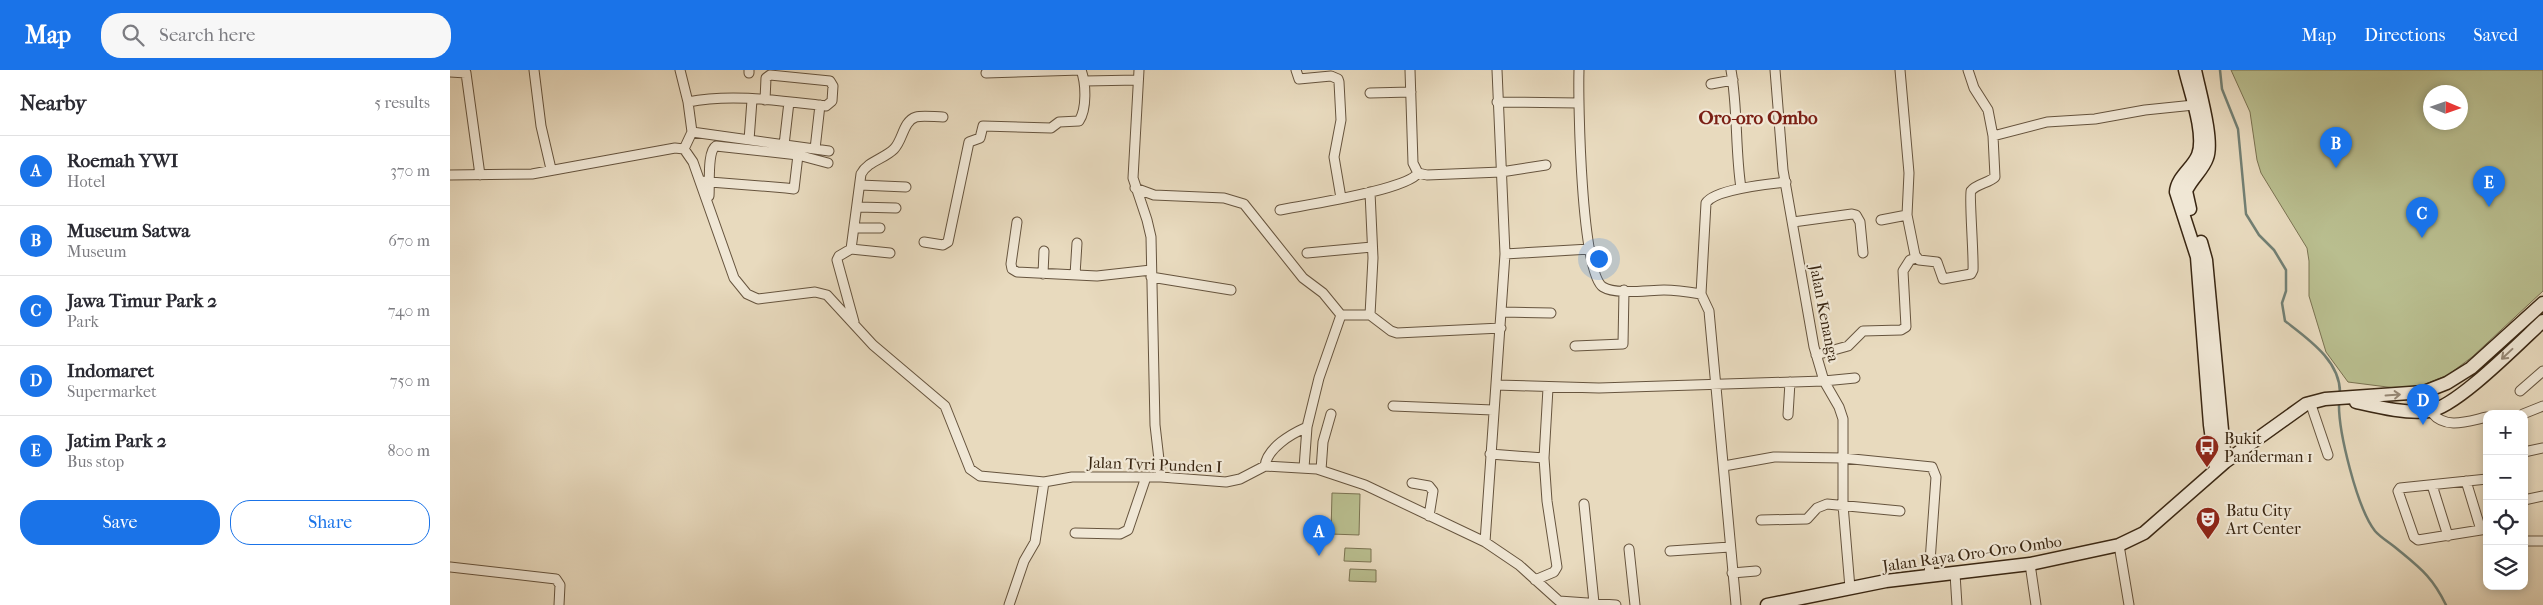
<!DOCTYPE html>
<meta charset="utf-8">
<style>
:root{--surface:#fff;--page:#f7f7f7;--text:#2b2b33;--muted:#7c7c81;--line:#e1e1e2;--accent:#1a73e8}
body{margin:0;font-family:"IM FELL French Canon",serif;background:var(--page);color:var(--text)}
.controls{position:absolute;right:15px;bottom:15px;display:grid;overflow:hidden;border-radius:10px;box-shadow:0 2px 8px #0003}
.controls button{width:45px;height:45px;display:grid;place-items:center;padding:0;border:0;border-bottom:1px solid var(--line);background:var(--surface);color:var(--text);font:25px sans-serif}
.compass{position:absolute;left:1973px;top:15px;width:45px;height:45px;border-radius:50%;background:var(--surface);box-shadow:0 2px 8px #0003;rotate:92deg}
.you{position:absolute;left:1148px;top:188px;width:18px;height:18px;margin:-12px;border:4px solid #fff;border-radius:50%;background:#1a73e8;box-shadow:0 0 0 8px #1a73e833}
.badge{display:grid;place-items:center;width:32px;height:32px;border-radius:50%;background:var(--accent);color:#fff;font-size:16px;font-weight:700}
.pin{position:absolute;translate:-50% -41px;filter:drop-shadow(0 1px 2px #0008)}
.pin::after{content:'';position:absolute;top:26px;width:18px;height:15px;background:inherit;clip-path:polygon(0 0,100% 0,50% 100%)}
.list{margin:0;padding:0;list-style:none}
h2{display:flex;justify-content:space-between;align-items:center;height:65px;margin:0;padding:0 20px;font-size:21px}
h2 small{font-size:16px;font-weight:400;color:var(--muted)}
.list li{display:grid;grid-template-columns:32px 1fr auto;gap:15px;align-items:center;box-sizing:border-box;height:70px;padding:0 20px;border-top:1px solid var(--line)}
.list b{display:block;font-size:19px;white-space:nowrap}
.list p{margin:0;font-size:16px;white-space:nowrap;color:var(--muted)}
.list em{font-size:16px;font-style:normal;color:var(--muted)}
.actions{display:flex;gap:10px;padding:15px 20px}
.actions a{flex:1;padding:11px 0;border:1px solid var(--accent);border-radius:20px;text-align:center;font-size:18px;color:var(--accent)}
.actions .main{background:var(--accent);color:#fff}
.icon{flex:none;width:28px;height:28px;fill:none;stroke:currentColor;stroke-width:2;stroke-linecap:round;stroke-linejoin:round}
.map{position:relative;flex:none;width:2093px;height:535px;overflow:hidden}
header{display:flex;align-items:center;gap:30px;box-sizing:border-box;height:70px;padding:0 25px;background:var(--accent);color:#fff}
header strong{font-size:24px}
nav{display:flex;gap:28px;margin-inline-start:auto;font-size:18px}
.search{width:350px;height:45px;background:var(--page);display:flex;align-items:center;gap:12px;box-sizing:border-box;padding:0 18px;border-radius:20px;color:var(--muted);font-size:19px}
main{display:flex}
aside{flex:1;background:var(--surface)}
.map>svg:first-child{display:block}
</style>
<header>
<strong>Map</strong>
<div class="search"><svg class="icon" aria-label="search" viewBox="0 0 24 24"><circle cx="10" cy="10" r="6"/><path d="M15 15l6 6"/></svg>Search here</div>
<nav><a>Map</a><a>Directions</a><a>Saved</a></nav>
</header>
<main>
<aside>
<h2>Nearby<small>5 results</small></h2>
<ul class="list">
<li><span class="badge">A</span><div><b>Roemah YWI</b><p>Hotel</p></div><em>370 m</em></li>
<li><span class="badge">B</span><div><b>Museum Satwa</b><p>Museum</p></div><em>670 m</em></li>
<li><span class="badge">C</span><div><b>Jawa Timur Park 2</b><p>Park</p></div><em>740 m</em></li>
<li><span class="badge">D</span><div><b>Indomaret</b><p>Supermarket</p></div><em>750 m</em></li>
<li><span class="badge">E</span><div><b>Jatim Park 2</b><p>Bus stop</p></div><em>800 m</em></li>
</ul>
<div class="actions"><a class="main">Save</a><a>Share</a></div>
</aside>
<div class="map">
<svg width="2093" height="535" viewBox="0 0 2093 535">
<rect width="100%" height="100%" fill="#e8dabe"/>
<filter id="stains"><feTurbulence type="fractalNoise" baseFrequency=".004" numOctaves="4"/><feColorMatrix values="0 0 0 0 .2 0 0 0 0 .09 0 0 0 0 .02 0 0 0 .5 -.17"/></filter>
<radialGradient id="worn" r=".72"><stop offset=".6" stop-color="#630" stop-opacity="0"/><stop offset="1" stop-color="#630" stop-opacity=".3"/></radialGradient>
<path fill="#b9be8f" stroke="#7a7251" fill-rule="evenodd" d="M1781 0H2093V221L2022 287 1998 305 1961 320 1898 312 1876 282 1859 226V191L1857 178 1811 103 1807 90 1800 42ZM1980 22H2010V52H1980Z
M882 423 910 424 909 465 881 464Z
M895 478 921 479V492L894 491Z
M900 499 926 500V512L899 511Z"/>
<g fill="none" stroke-linecap="round" stroke-linejoin="round">
<path stroke="#727f73" stroke-width="2.5" d="M1770 0 1772 19 1788 59 1796 144 1809 165 1824 180 1836 200V221L1832 233 1835 251C1858 269 1891 291 1890 324
M1889 332C1888 361 1907 438 1925 461 1930 467 1940 473 1946 478 1970 498 1982 506 1996 535"/>
<defs>
<path id="street" d="M84 0 91 56 101 99
M230 0 238 32
M689 0 683 108 697 150 701 167 705 355 711 407
M846 0 849 9 881 6 888 9 889 12 891 50 884 87 891 128
M960 0 963 93 968 103 977 105 1051 102 1096 95
M1129 0C1128 30 1131 204 1153 217 1166 225 1198 220 1214 220 1226 220 1239 222 1251 224
M1281 0C1288 39 1285 79 1291 118
M1325 0 1333 100 1364 277 1374 311 1389 337 1393 349V435L1400 518
M1450 0 1459 103 1457 145 1465 185 1469 190 1487 192 1493 209 1521 204 1523 200C1524 189 1519 125 1521 121 1526 114 1539 113 1545 107L1543 66 1597 52 1645 49 1695 40 1744 35
M1518 0 1524 18 1538 40 1543 66
M0 2 16 3 30 105
M299 3V0
M536 3 631 0
M635 11 688 10
M1261 14 1283 10
M920 23 961 22
M1047 32 1128 33
M242 62 238 32C282 23 332 31 376 36L382 31 383 16 380 11 320 5 316 8 315 30
M299 70 302 30
M334 75 339 32
M234 79 242 62 379 81
M365 79 370 35
M348 85 378 93
M0 105 82 104 225 78 234 79 243 92 284 208 297 224 308 229 365 222 377 225 423 275 495 336 520 399 530 406 594 412 622 407H711L776 412 790 409 815 396 867 399 915 415 1035 472 1069 495 1109 531 1166 535
M251 111 260 112 336 118 344 119 348 85 266 76C257 81 260 114 259 126
M410 115 456 117
M685 118 704 125 774 128 794 134 853 208 873 223 891 245H920L941 261 947 263 1051 258
M408 137 446 138
M830 140C855 135 957 120 968 103
M1431 150 1457 145
M567 152 561 194 562 199 567 202 647 206 701 200
M1343 152 1402 144 1406 145 1410 152 1413 183
M404 158H430
M474 172 493 175 498 172 519 72 530 68 533 56 601 58 609 52 629 51C637 39 636 13 631 0
M401 179 440 183
M857 183 922 177
M1055 184 1140 179
M593 204 594 181
M625 205 627 173
M701 207 781 220
M1053 242 1101 243
M920 245 923 188 920 122
M404 252 387 190 389 186 401 179 411 104C418 91 434 89 444 79 453 70 453 51 466 47 473 45 485 47 493 47
M1125 276 1173 274 1174 220
M1366 285 1398 276 1413 261 1451 260 1456 257 1453 201 1460 190 1466 188
M1046 315 1149 318 1374 311 1405 308
M2070 321 2093 301
M1974 322C1973 332 1976 336 1982 343 1996 360 2018 351 2037 347
M1860 332 1878 385
M943 336 1043 340
M2073 344 2093 336
M1338 345 1340 312
M2074 382 2093 378
M1040 384 1094 388
M815 396C817 378 841 364 857 357
M1274 396 1324 387 1393 388 1482 397 1486 407 1479 506
M854 398 857 357 869 308 891 245
M871 400 873 372 881 344
M2037 409 1950 418 1948 421 1964 467 1968 470 2037 459
M2016 411 2031 460
M962 413 979 416 983 421 979 446
M1982 415 1998 466
M2074 430 2093 426
M1134 434 1144 533
M1311 450 1357 449 1367 438 1377 434 1450 441
M625 463 670 464 678 460 696 407
M2074 471H2093
M1035 472 1055 184 1047 0
M1669 475 1679 535
M1179 479 1185 535
M1220 481 1280 477
M1580 494 1586 535
M0 497 106 509 110 515 109 535
M1282 503 1306 501
M1505 504 1507 535
M1085 510 1104 502 1107 497 1097 431 1094 388 1098 318
M559 535 574 491 585 472 594 412
M1286 535 1259 241 1251 224 1256 133C1265 119 1319 114 1336 112"/>
<path id="secondary" d="M1735 0C1740 21 1756 65 1748 85 1743 98 1727 107 1726 122L1747 187 1760 355 1766 399
M1740 139 1736 121C1741 109 1753 100 1757 88 1764 71 1749 20 1745 0
M1751 172 1756 190 1775 392
M1906 332C1928 337 1956 344 1979 341 2006 338 2071 271 2093 251
M1317 535 1436 511 1580 494 1669 475 1694 463 1775 392 1856 334 1875 329 1974 322 1997 313 2021 298 2093 233"/>
</defs>
<use href="#street" stroke="#66543e" stroke-width="11"/>
<use href="#secondary" stroke="#3a2713" stroke-width="15"/>
<use href="#street" stroke="#f0e7d5" stroke-width="9"/>
<use href="#secondary" stroke="#f0e7d5" stroke-width="12"/>
</g>
<defs><path id="oneway-shaft" d="M-6 0H5M1.5-3L5.5 0L1.5 3" fill="none" stroke-width="1.6" stroke-linecap="round" stroke-linejoin="round" transform="scale(1.25)"/></defs>
<g stroke="#958774">
<use href="#oneway-shaft" transform="translate(2057 284) rotate(137)"/>
<use href="#oneway-shaft" transform="translate(1943 325) rotate(-4)"/>
</g>
<defs>
<symbol id="bus-pin" viewBox="-11 -11 22 30"><path d="M0 17L-7.5 6A9.5 9.5 0 1 1 7.5 6Z" fill="#8f2418" stroke="#f0e7d5"/><path d="M-5-6H5V4H4V6H2V4H-2V6H-4V4H-5ZM-3.5-4V0h7V-4ZM-3.5 1.2v1.5H-2V1.2ZM2 1.2v1.5H3.5V1.2Z" fill="#fff"/></symbol>
<symbol id="theatre-pin" viewBox="-11 -11 22 30"><path d="M0 17L-7.5 6A9.5 9.5 0 1 1 7.5 6Z" fill="#8f2418" stroke="#f0e7d5"/><path d="M-5-5.5Q0-4 5-5.5V0Q5 5 0 6Q-5 5-5 0ZM-3.3-2.5H-1v1.5H-3.3ZM1-2.5H3.3v1.5H1ZM-2.8 1Q0 5.5 2.8 1Z" fill="#fff"/></symbol>
</defs>
<g fill-rule="evenodd">
<use href="#bus-pin" x="1743" y="363" width="28" height="38"/>
<use href="#theatre-pin" x="1744" y="435" width="28" height="38"/>
</g>
<g text-anchor="middle" stroke-width="4.5" stroke-linejoin="round" paint-order="stroke">
<g font-size="16" fill="#3a2713" stroke="#f0e7d5">
<text transform="translate(1375 243) rotate(79)" y="6">Jalan Kenanga</text>
<text transform="translate(705 394) rotate(2)" y="6">Jalan Tvri Punden I</text>
<text transform="translate(1522 483) rotate(-8)" y="6">Jalan Raya Oro-Oro Ombo</text>
</g>
<g font-size="16" fill="#3a2713" stroke="#f0e7d5" text-anchor="start">
<text x="1774" y="374">Bukit<tspan x="1774" dy="18">Panderman 1</tspan></text>
<text x="1776" y="446">Batu City<tspan x="1776" dy="18">Art Center</tspan></text>
</g>
<g font-size="19" font-weight="bold" fill="#7a1f14" stroke="#f0e7d5">
<text x="1308" y="54">Oro-oro Ombo</text>
</g>
</g>
<rect width="100%" height="100%" filter="url(#stains)"/>
<rect width="100%" height="100%" fill="url(#worn)"/>
</svg>
<div class="controls">
<button>+</button>
<button>−</button>
<button><svg class="icon" aria-label="locate" viewBox="0 0 24 24"><circle cx="12" cy="12" r="6"/><path d="M12 2v4M12 18v4M2 12h4M18 12h4"/></svg></button>
<button><svg class="icon" aria-label="layers" viewBox="0 0 24 24"><path d="M12 4l9 5-9 5-9-5zM3 14l9 5 9-5"/></svg></button>
</div>
<svg class="compass" viewBox="-18 -18 36 36"><path d="M0-13l5 13h-10z" fill="#e53935"/><path d="M0 13l5-13h-10z" fill="#7c7c81"/></svg>
<div class="you"></div>
<div class="pin badge" style="left:869px;top:486px">A</div>
<div class="pin badge" style="left:1886px;top:98px">B</div>
<div class="pin badge" style="left:1972px;top:168px">C</div>
<div class="pin badge" style="left:1973px;top:355px">D</div>
<div class="pin badge" style="left:2039px;top:137px">E</div>
</div>
</main>
